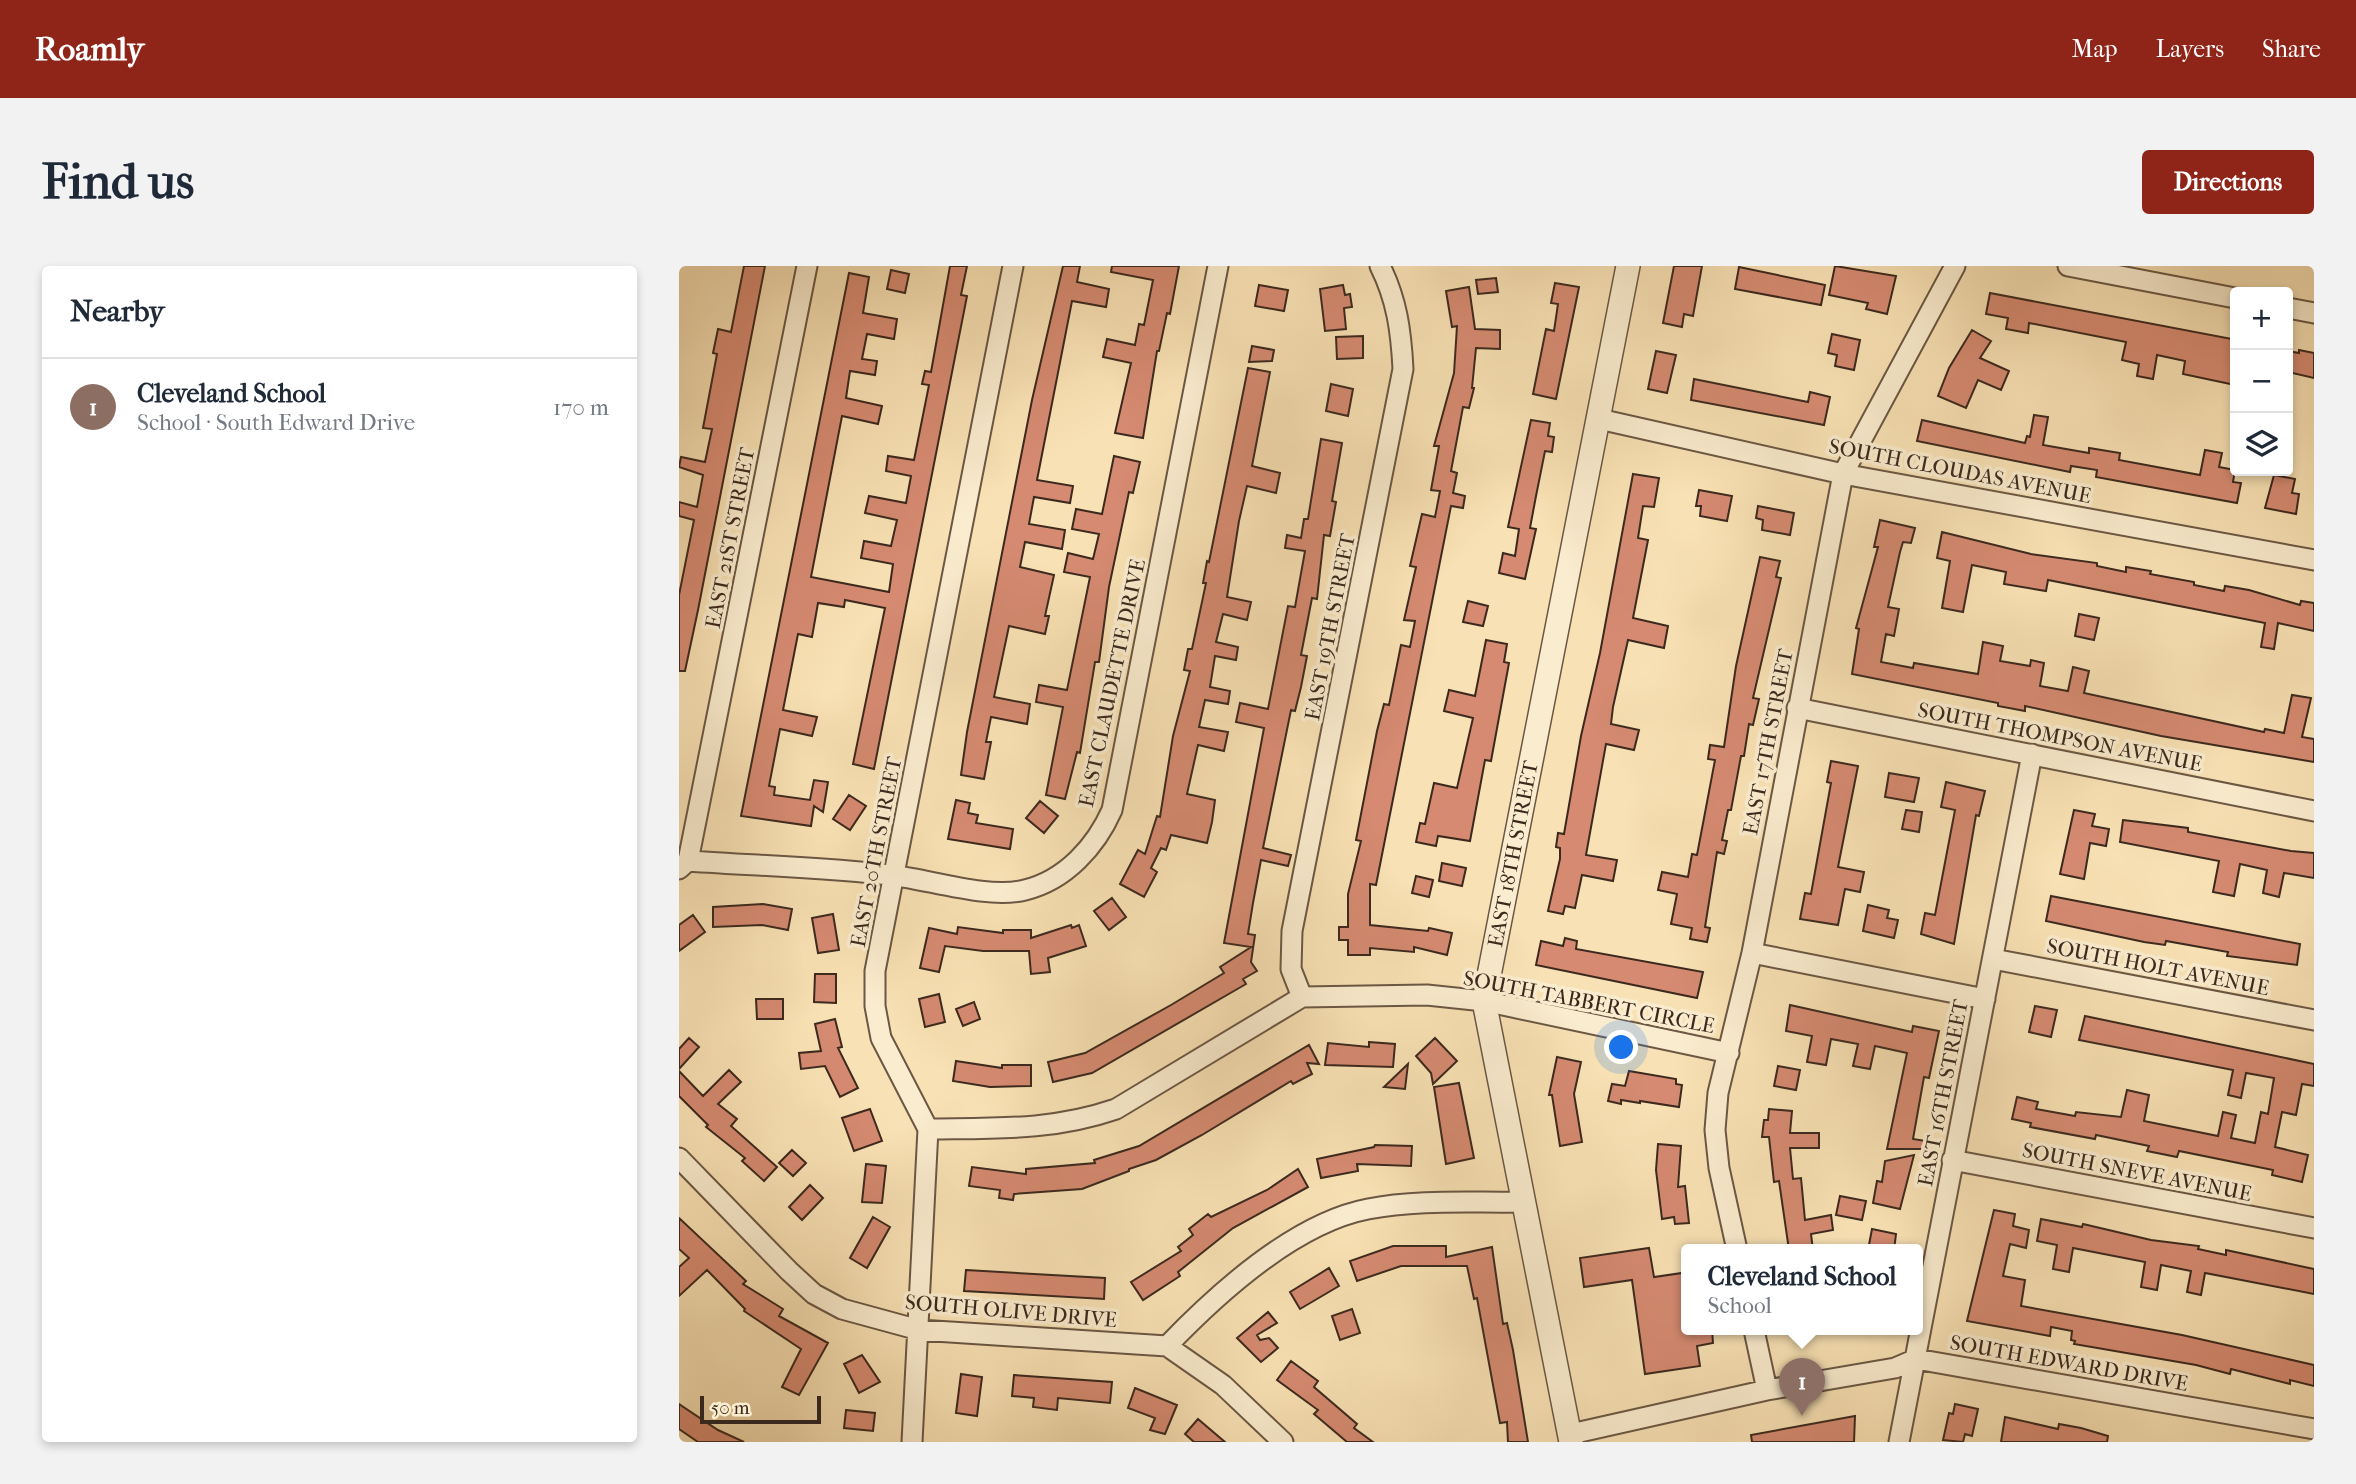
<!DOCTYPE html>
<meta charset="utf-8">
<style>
:root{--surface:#fff;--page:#f2f2f3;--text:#1f2937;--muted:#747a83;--line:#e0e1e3;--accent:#8f2418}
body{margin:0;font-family:"IM FELL French Canon",serif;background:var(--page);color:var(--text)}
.controls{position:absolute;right:21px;top:21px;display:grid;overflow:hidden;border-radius:7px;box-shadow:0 4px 10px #0003}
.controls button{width:63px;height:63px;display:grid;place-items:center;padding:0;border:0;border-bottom:2px solid var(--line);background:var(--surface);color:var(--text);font:35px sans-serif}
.scale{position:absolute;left:21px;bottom:18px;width:121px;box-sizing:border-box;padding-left:7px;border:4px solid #3c291e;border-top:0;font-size:19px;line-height:24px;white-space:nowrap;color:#3c291e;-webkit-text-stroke:5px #faecce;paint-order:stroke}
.you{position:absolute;left:943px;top:782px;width:24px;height:24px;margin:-18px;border:5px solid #fff;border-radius:50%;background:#1a73e8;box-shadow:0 0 0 10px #1a73e833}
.badge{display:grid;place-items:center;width:46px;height:46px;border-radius:50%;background:var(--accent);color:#fff;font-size:23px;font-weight:700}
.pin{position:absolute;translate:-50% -58px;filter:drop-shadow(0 2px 4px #0008)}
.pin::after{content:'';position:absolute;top:37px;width:24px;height:21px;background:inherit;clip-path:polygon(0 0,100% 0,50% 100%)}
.popup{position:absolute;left:1002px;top:978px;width:242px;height:91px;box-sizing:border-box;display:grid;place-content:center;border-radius:7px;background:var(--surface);filter:drop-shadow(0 2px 5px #0005);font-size:23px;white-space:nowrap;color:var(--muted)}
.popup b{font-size:26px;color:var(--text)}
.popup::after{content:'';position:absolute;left:50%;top:100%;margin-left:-14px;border:14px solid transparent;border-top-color:var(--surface)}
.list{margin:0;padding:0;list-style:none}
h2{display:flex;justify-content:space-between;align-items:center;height:91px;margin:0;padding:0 28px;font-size:30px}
h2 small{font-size:23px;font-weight:400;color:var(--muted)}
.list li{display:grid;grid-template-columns:46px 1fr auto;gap:21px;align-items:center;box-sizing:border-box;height:98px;padding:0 28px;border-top:2px solid var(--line)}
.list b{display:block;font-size:26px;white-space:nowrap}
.list p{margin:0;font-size:23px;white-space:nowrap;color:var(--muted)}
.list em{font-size:23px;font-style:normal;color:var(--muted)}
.icon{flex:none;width:38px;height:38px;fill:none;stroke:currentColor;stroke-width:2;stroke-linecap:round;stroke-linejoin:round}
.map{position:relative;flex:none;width:1635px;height:1176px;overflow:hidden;border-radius:7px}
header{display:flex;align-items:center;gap:42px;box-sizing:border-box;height:98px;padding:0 35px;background:var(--accent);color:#fff}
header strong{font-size:33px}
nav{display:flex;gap:38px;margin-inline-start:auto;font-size:24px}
.intro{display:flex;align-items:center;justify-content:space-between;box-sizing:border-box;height:168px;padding:0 42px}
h1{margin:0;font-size:49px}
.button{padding:18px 32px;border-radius:7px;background:var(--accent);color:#fff;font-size:24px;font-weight:700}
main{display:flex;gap:42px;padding:0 42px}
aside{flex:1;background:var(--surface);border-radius:7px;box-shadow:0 4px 10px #0003}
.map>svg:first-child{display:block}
</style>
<header>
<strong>Roamly</strong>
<nav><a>Map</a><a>Layers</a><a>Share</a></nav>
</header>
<div class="intro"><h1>Find us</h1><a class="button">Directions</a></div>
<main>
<aside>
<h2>Nearby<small></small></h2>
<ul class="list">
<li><span class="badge" style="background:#8d6e63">1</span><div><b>Cleveland School</b><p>School · South Edward Drive</p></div><em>170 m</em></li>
</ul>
</aside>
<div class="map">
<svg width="1635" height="1176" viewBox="0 0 1635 1176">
<rect width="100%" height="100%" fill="#f8e1b4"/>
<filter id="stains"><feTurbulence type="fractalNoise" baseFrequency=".00286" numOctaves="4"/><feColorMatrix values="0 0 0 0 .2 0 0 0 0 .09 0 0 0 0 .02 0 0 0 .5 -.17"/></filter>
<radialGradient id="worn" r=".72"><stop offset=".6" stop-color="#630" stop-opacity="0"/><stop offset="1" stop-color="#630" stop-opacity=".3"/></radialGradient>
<path fill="#d58a71" stroke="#3c291e" stroke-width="2" d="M65 0H86L19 344 6 405H0V329L15 254 0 250V236L18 241 24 209 0 201 2 191 26 196 33 163 24 162 38 88 34 87 39 63 52 66Z
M271 0H288L282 29 288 30 195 503 174 498 206 342 166 334 165 341 139 337 133 371 119 368 104 444 138 451 133 470 101 463 90 520 96 521 95 529 131 534 135 514 149 516 144 546 135 540 132 560 62 550 170 7 190 11 184 47 218 53 215 73 188 68 183 93 198 95 196 109 171 105 167 132 203 140 199 158 163 150 132 311 210 326 214 298 182 292 185 275 212 280 218 254 186 247 190 230 227 237 232 210 207 205 209 190 235 194 250 119 243 118 246 105 252 106Z
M384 0H401L398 16 430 23 427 41 393 35 358 214 394 220 391 237 355 231 350 258 386 264 383 283 346 276 341 301 375 309 366 350H370L366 368 330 360 315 431 351 438 348 458 312 451 307 476H312L305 513 282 509 288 466 353 134Z
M433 0H500L491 48 488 47 480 85H478L464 172 436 167 452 97 424 91 428 73 456 79 460 58 465 59 474 14 432 6Z
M995 0H1023L1014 50 1005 48 1003 61 984 57Z
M1156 0 1217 10 1208 48 1187 43 1189 37 1150 29Z
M1060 1 1146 19 1142 39 1056 23Z
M212 4 230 8 226 27 208 23Z
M817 12 819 26 799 28 797 14Z
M876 17 900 21 877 133 854 128 867 63 875 65 879 38 872 37Z
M580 19 609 24 605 45 576 40Z
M664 19 666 29 671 28 673 41 665 42 667 63 646 65 641 23Z
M790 21 796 63 821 64V83L797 82 793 122H795L790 142 784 141 772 205 778 207 774 227 786 230 784 242 772 240 697 619 691 618V659L749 665 750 662 773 667 768 689 735 681V686L691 682V689H669V674H660V661H669V628L682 575 677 574 698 465 705 438 710 439 722 379 731 381 736 355 725 354 737 301 731 300 743 248 756 251 761 225 752 224 760 180H755L775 107 778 60 773 61 767 25Z
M1311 27 1553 73 1552 79 1556 80V119L1504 108 1506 95 1478 89 1474 113 1458 110 1460 98 1443 94 1447 76 1350 57 1349 67 1327 63 1329 52 1307 48Z
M1293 64 1312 75 1301 92 1330 105 1322 124 1299 114 1287 142 1259 130 1270 102Z
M1153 68 1181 74 1175 104 1156 100 1158 89 1149 87Z
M684 70V92L658 93 657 71Z
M573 80 595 84 593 95 570 96Z
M1620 84 1635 87V112L1609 106V85L1620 87Z
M977 85 997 89 988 127 969 123Z
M569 102 591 106 573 200 601 207 597 227 568 220 560 255 548 331 572 336 568 354 544 348 537 376 559 381 557 394 536 390 531 421 551 425 549 438 526 434 520 461 549 466 545 485 519 479 508 528 536 534 533 556 528 577 492 569 487 584 482 582 472 602 478 606 465 631 441 618 459 584 466 588 478 550 481 551 494 470 511 405 505 404 509 383H513L527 317H524L528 295 530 296Z
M1015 113 1129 136 1131 126 1151 131 1145 159 1012 134Z
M652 118 674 123 669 150 647 145Z
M1355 149 1369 151 1364 179 1410 187V182L1441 187 1440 194 1521 209 1526 184 1543 187 1540 201 1556 204 1554 216 1562 217 1558 237 1417 211 1418 204 1392 200 1391 206 1238 175 1243 154 1346 177 1348 170 1351 171Z
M852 154 871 157 869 170 875 171 873 186 866 185 857 230 851 262 857 263 846 313 820 307 824 287 836 290 840 263 829 261Z
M642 173 663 177 653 235 657 236 651 270 645 269 638 333 633 332 622 389 628 390 622 421 616 445 612 444 584 582 612 589 609 600 582 594 574 637 569 668 576 669 572 696 578 705 564 713 567 718 413 807 374 816 369 796 406 787 492 739 545 707 541 701 572 681 545 677 585 462 557 456 561 437 589 443 609 340 616 341 626 285 606 282 608 269 622 272 625 253H629Z
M435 190 461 196 454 227 450 226 430 321 420 396H416L401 487 398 486 386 533 367 529 384 441 357 436 360 419 388 424 411 311 385 306 389 287 414 293 420 268 393 263 397 243 423 248Z
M954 208 980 212 975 241 964 240 959 272 969 274 954 352 989 360 985 382 949 374 934 441 932 458 960 464 955 484 927 478 907 589 938 594 934 615 903 609 896 642 886 640 884 648 869 645 881 593V582L877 581 879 567 885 568 902 470 921 387Z
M1595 209 1616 213 1613 227 1620 228 1617 248 1586 242Z
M1020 224 1053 230 1048 255 1021 250 1022 240H1017Z
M1079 240 1115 247 1111 269 1083 264 1084 254 1077 252Z
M1201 254 1236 262 1232 277 1224 276 1221 286 1209 341 1220 343 1215 370 1207 368 1202 396 1234 402 1235 397 1299 408 1304 376 1324 380 1321 395 1351 400 1352 394 1365 397 1361 420 1389 425 1394 401 1410 405 1405 427 1585 466 1586 463 1605 467 1613 429 1632 432 1623 471 1635 473V496L1482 470 1346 440V445L1319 440V437L1173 408 1180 363 1177 362 1199 281H1195Z
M1263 266 1352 288 1418 297V300L1447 306V301L1472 305 1471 308 1515 316V319L1545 325 1546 320 1570 324 1621 339 1622 335 1635 337V365L1599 357 1595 383 1582 381 1586 357 1369 314 1367 325 1325 318 1327 306 1293 299 1284 346 1263 342 1271 295 1258 292Z
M1081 291 1101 295 1097 311 1102 312 1074 432 1080 433 1074 459 1070 458 1065 490H1062L1052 544H1049L1043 574 1048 575 1045 588 1038 586 1026 661 1031 662 1028 676 1011 673 1013 662 992 658 998 628 979 624 983 606 1009 611 1013 588 1018 589 1036 494 1029 493 1031 479 1045 481 1057 400Z
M789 335 809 340 804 360 784 356Z
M1400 348 1420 352 1415 374 1396 370Z
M807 374 828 378 825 396 830 397 812 495 806 494 791 575 759 570 757 580 737 576 741 557 746 558 755 517 778 522 794 452 765 445 770 424 796 430Z
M1152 495 1179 500 1159 601 1185 606 1181 626 1166 623 1159 659 1121 653 1126 627 1132 628 1152 517 1148 516Z
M1210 507 1240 512 1235 536 1206 531Z
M1267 516 1306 525 1300 550 1297 549 1275 678 1242 668 1246 647 1256 649 1276 544 1262 541Z
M170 529 187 540 171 564 154 553Z
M277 534 291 537 289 547 299 549 297 557 334 563 331 583 269 573Z
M361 535 379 550 365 567 347 552Z
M1227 544 1243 546 1240 566 1223 563Z
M1395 544 1416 548 1413 560 1430 563 1427 580 1411 577 1405 613 1381 608Z
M1444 554 1509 562V566L1612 585 1635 587V612L1605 607 1600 631 1584 627 1588 604 1561 598 1555 630 1534 626 1540 595 1441 576Z
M763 597 787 602 783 620 760 615Z
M737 610 754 614 750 631 733 627Z
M1372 630 1621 678 1618 699 1548 690 1549 686 1487 675 1486 679 1465 676 1367 655Z
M433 632 447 651 430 664 415 645Z
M84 638 113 643 109 664 83 659 34 661V641Z
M1189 639 1210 644 1208 652 1219 654 1215 672 1184 665Z
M154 648 160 684 139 687 133 652Z
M14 649 26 666 0 685V659Z
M392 659 393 662 400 659 407 680 369 692 371 706 352 708 350 685H304L266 680 260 706 241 702 250 662 278 668 279 661 324 667V664H352V672Z
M886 672 898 675 897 683 1024 706 1018 732 857 699 862 675 884 680Z
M136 708H157V737L135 736Z
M260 728 266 756 246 761 240 733Z
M77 733H104V753H78Z
M295 736 301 753 284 760 277 743Z
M1111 739 1233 766 1234 760 1260 765 1250 812 1245 811 1234 873 1247 875 1246 883H1208L1228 787 1196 780 1191 803 1174 800 1179 778 1152 773 1147 799 1128 796 1133 770 1107 765Z
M1356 740 1378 744 1372 771 1350 766Z
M1406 750 1635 798V820L1623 818 1617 849 1603 846 1596 881 1629 889 1623 916 1593 909 1594 904 1500 885 1498 891 1468 885 1470 880 1417 869 1416 873 1351 861 1352 857 1333 853 1338 831 1359 836 1357 843 1396 850 1397 846 1442 851 1448 824 1470 829 1465 855 1539 870 1544 846 1557 849 1552 872 1576 877 1582 846 1589 848 1595 812 1567 807 1562 832 1549 829 1554 804 1400 774Z
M156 753 163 781 159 782 179 822 161 831 146 800 122 803 120 787 142 785 136 758Z
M10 772 20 781 0 803V783Z
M756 772 778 795 754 818 752 807 737 790Z
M690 776 716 778 714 801 646 799 649 777 690 781Z
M630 779 640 798 628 797 633 808 614 818 612 815 523 869 477 894 450 903V905L403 923 335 928 334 934 320 932 321 924 290 920 293 901 347 908V903L416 897 415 894 460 880Z
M878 791 902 796 895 828 903 876 881 880 873 829H870Z
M277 795 323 802V799H352V820L311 821 274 815Z
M729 798 726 823 705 821Z
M1099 800 1121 804 1117 824 1095 820Z
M50 804 62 816 39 838 58 853 52 860 98 901 85 915 63 895 66 892 27 861 29 859 0 830V805L24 830Z
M950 805 997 813V818L1003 819 1000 841 961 835V837L942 834V838L929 835 933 818 946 820Z
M780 817 795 892 767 898 755 821Z
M191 843 203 875 175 885 163 852Z
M1090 843 1113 845 1111 867H1140V882H1111L1114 913 1122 912 1126 954 1152 949 1154 964 1132 968 1134 984H1110L1100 915 1095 916 1090 871H1083L1085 854H1089Z
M979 878 1002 880 999 921 1006 920 1010 957 996 958 995 951 983 953 977 904Z
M696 879 733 880 732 900 678 898 679 905 642 912 638 893 695 881Z
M113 884 127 897 114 910 100 897Z
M1235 889 1221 943 1194 937 1198 915 1203 916 1206 895Z
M187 898 207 900 203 937 183 936Z
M619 903 629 921 554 962 499 1006 501 1010 464 1034 452 1016 502 985 499 981 514 969 510 963 529 948 532 951 588 924Z
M131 919 144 932 123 954 110 941Z
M1161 930 1187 935 1183 954 1157 949Z
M1315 944 1336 948 1334 960 1350 964 1347 982 1331 978 1324 1010 1346 1014 1342 1040 1503 1069 1635 1099V1120L1611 1114V1118L1552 1103 1551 1108 1517 1099 1395 1078 1396 1075 1392 1074 1393 1065 1372 1061 1371 1070 1288 1055Z
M194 951 211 961 188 1002 171 992Z
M0 952 67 1015 64 1018 104 1043 100 1050 149 1077 120 1129 103 1121 122 1083 65 1045 66 1043 28 1004 0 1030V1001L10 992 0 983Z
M1362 953 1403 961 1404 958 1472 974 1520 980 1519 983 1547 989V984L1635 1003V1028L1526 1007 1522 1029 1508 1026 1512 1005 1482 999 1478 1024 1462 1021 1466 996 1394 982 1390 1006 1374 1003 1378 979 1358 975Z
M1193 963 1217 968 1215 984H1189Z
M714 980H767V991L813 981 824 1058 828 1057 834 1084 849 1176H829L828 1156 821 1157 798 1032 795 1033 788 1000H722L678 1015 671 995Z
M970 982 975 1011 1003 1007 1007 1064H1033L1034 1077 1018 1080 1021 1100 966 1108 953 1014 905 1021 901 992Z
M650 1002 660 1020 621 1043 611 1026Z
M287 1004 426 1012 425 1033 285 1025Z
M673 1043 681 1067 661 1074 653 1050Z
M589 1046 598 1057 578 1069 581 1074 590 1072 599 1082 582 1096 558 1072Z
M183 1089 201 1116 180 1127 165 1098Z
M612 1095 639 1115 635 1121 678 1158 675 1162 694 1176H668L635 1148 639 1144 598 1114Z
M282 1108 303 1111 298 1150 277 1147Z
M335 1109 433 1116 431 1137 379 1132 378 1144 354 1141 355 1132 333 1130Z
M456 1122 498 1139 486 1168 471 1164 476 1152 449 1142Z
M0 1138 39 1164 65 1176H19L0 1163Z
M1276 1138 1299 1143 1293 1170 1286 1168 1284 1176 1264 1174 1270 1147 1274 1148Z
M167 1144 196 1147 194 1165 165 1162Z
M1176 1150 1175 1176H1073L1072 1169Z
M1326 1151 1379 1163 1380 1158 1402 1162 1429 1170 1428 1176H1322Z
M519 1153 546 1176H515L506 1168Z"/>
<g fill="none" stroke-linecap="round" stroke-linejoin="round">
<defs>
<path id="minor" d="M1389 0 1556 32
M1609 42 1635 47
M920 153 1164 208 1635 294
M1118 442 1635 545
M9 595 128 0
M0 603 9 595C79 600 149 601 218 610 255 615 310 633 346 624 387 614 417 580 433 544L539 0
M1073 687 1306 733
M1314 693 1635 754
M623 731 612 703 613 665 724 103C722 65 718 34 701 0
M249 863C316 862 373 865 437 843L623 731 748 729 805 735 1050 787
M0 892 110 1005 135 1028 163 1043 240 1064 488 1080 544 1119 604 1176
M1273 894 1635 962
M1058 984 1040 902 1036 864 1039 827 1073 687 1164 208 1276 0
M1075 1064 1088 1124
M488 1080C538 1028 616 957 689 943 739 933 794 937 844 936
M892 1168 1088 1124 1216 1102 1237 1093 1635 1163
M233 1176 249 863 202 772 196 740V705L334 0
M1220 1176 1353 488"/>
<path id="tertiary" d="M892 1176 805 735 949 0"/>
</defs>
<use href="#minor" stroke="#6b5744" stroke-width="23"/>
<use href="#tertiary" stroke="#6b5744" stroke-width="26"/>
<use href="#minor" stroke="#faecce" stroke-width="19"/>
<use href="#tertiary" stroke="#faecce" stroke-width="23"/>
</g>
<g text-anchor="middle" stroke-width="7" stroke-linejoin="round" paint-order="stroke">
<g font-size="21" fill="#3c291e" stroke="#faecce">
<text transform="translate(1281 205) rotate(11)" y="7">SOUTH CLOUDAS AVENUE</text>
<text transform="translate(51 272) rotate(-79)" y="7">EAST 21ST STREET</text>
<text transform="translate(651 361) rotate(-79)" y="7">EAST 19TH STREET</text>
<text transform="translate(433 417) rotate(-78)" y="7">EAST CLAUDETTE DRIVE</text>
<text transform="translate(1381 471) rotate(11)" y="7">SOUTH THOMPSON AVENUE</text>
<text transform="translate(1089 476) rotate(-79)" y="7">EAST 17TH STREET</text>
<text transform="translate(197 586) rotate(-79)" y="7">EAST 20TH STREET</text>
<text transform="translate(834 588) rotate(-79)" y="7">EAST 18TH STREET</text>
<text transform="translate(1479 701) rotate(11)" y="7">SOUTH HOLT AVENUE</text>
<text transform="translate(910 736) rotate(11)" y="7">SOUTH TABBERT CIRCLE</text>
<text transform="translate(1264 827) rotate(-79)" y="7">EAST 16TH STREET</text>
<text transform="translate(1458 906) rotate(11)" y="7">SOUTH SNEVE AVENUE</text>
<text transform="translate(332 1045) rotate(5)" y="7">SOUTH OLIVE DRIVE</text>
<text transform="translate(1390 1097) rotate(10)" y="7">SOUTH EDWARD DRIVE</text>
</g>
</g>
<rect width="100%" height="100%" filter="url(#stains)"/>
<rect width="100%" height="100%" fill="url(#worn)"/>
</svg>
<div class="controls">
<button>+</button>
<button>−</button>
<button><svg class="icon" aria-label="layers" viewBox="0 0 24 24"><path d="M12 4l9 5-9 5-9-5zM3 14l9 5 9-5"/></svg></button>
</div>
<div class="scale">50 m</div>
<div class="you"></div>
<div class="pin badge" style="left:1123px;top:1150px;background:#8d6e63">1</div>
<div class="popup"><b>Cleveland School</b>School</div>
</div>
</main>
